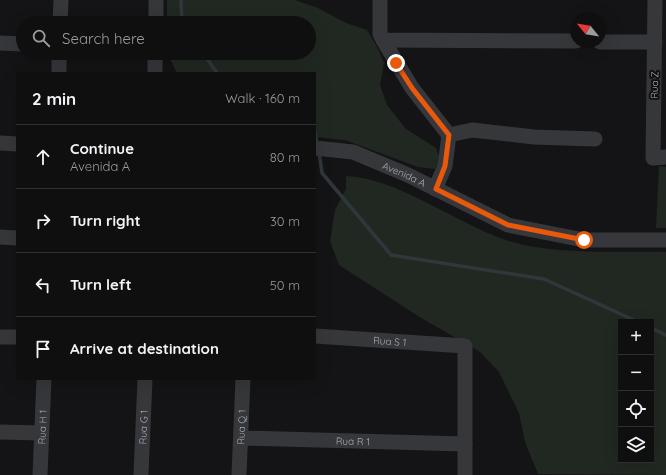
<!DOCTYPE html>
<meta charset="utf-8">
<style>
:root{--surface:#0f0f10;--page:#1d1d1e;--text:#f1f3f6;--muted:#9b9c9f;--line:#2f2f30}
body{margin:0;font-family:Quicksand,sans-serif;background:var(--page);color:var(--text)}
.controls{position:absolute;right:12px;bottom:12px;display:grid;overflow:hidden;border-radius:0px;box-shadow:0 4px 16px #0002}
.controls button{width:36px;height:36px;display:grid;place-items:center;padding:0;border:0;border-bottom:1px solid var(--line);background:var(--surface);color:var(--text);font:20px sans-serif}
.compass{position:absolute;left:570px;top:12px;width:36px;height:36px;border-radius:50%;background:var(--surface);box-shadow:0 4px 16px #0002;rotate:300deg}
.stop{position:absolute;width:12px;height:12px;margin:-9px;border:3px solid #ea580c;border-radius:50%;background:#fff}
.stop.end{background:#ea580c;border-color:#fff;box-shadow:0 1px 4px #0008}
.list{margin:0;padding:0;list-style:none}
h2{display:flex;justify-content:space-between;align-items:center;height:52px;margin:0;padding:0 16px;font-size:17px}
h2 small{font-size:13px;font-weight:400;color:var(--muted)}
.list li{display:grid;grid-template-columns:26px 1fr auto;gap:12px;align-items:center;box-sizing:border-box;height:64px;padding:0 16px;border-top:1px solid var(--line)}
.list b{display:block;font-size:15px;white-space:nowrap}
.list p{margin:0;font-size:13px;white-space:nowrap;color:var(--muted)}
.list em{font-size:13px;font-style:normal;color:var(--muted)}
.icon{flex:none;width:22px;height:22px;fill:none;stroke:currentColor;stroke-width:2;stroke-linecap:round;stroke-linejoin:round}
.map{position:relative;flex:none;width:666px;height:475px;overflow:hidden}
.search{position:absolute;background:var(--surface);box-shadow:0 4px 16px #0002;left:16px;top:16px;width:300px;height:44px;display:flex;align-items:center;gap:10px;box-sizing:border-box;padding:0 14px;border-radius:22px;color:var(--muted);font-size:15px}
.panel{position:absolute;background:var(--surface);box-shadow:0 4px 16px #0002;left:16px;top:72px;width:300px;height:308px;border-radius:0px}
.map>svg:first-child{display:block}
</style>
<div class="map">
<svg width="666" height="475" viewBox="0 0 666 475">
<rect width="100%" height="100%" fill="#141416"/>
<path fill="#212821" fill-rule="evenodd" d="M167 0H295L318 8 346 23 367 30 377 47 384 63 380 85 387 105 406 129 436 148 440 160 435 169 418 167 345 140 315 137V73H177L167 53H309V23H167Z
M659 166 666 167V228H656Z
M346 176C398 178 455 223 506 240 550 255 618 251 666 252V475L538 474 525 442 519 413 499 372 480 352 418 316 339 265 330 241 335 210 346 189ZM621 322H651V460H621Z"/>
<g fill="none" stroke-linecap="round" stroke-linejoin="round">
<path stroke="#2f373d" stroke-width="3.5" d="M181 0 182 23
M203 53 217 73
M315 131 317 144
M319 152 322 173 391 255 544 279 638 322
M651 328 666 335"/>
<g stroke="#36373a" stroke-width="15">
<path d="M380 0V34L383 40 576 41"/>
<path d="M655 0 653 158 666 157"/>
<path d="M60 23 61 0"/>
<path d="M156 23V0"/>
<path d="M383 40 412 88 449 135 445 166 435 189"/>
<path d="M600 42H655"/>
<path d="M0 43 23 44"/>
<path d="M59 73V53"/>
<path d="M155 73V53"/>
<path d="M449 135 472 130 534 137 595 139"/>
<path d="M0 143 17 144"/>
<path id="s1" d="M315 148 353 152 408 175 508 225 584 240H666"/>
<path d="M0 237 17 238"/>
<path id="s2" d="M315 336 465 346V475"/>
<path d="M0 337H17"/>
<path d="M0 432 41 433"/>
<path id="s3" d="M241 438 465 444"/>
<path id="s4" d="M40 475 44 379"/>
<path id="s5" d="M141 475 145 379"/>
<path id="s6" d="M239 475 243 379"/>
</g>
</g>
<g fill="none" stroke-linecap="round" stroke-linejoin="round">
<path stroke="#ea580c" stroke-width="5" d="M396 63 412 88 449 135 445 166 436 189 508 225 584 240"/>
</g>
<g text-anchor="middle" stroke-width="4" stroke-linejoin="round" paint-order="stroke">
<g font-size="10" fill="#a7acb5" stroke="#0f0f11">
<text transform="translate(654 85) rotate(-89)" y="4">Rua Z</text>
<text dy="4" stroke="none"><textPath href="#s1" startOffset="94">Avenida A</textPath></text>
<text dy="4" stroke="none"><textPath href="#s2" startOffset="75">Rua S 1</textPath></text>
<text dy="4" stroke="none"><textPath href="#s4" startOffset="48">Rua H 1</textPath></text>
<text dy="4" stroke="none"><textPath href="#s5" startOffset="48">Rua G 1</textPath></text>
<text dy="4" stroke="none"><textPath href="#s6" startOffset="48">Rua Q 1</textPath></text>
<text dy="4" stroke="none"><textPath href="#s3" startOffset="112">Rua R 1</textPath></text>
</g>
</g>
</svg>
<div class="controls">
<button>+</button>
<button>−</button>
<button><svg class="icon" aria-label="locate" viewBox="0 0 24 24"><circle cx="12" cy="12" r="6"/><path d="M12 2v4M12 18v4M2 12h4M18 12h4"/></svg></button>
<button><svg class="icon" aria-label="layers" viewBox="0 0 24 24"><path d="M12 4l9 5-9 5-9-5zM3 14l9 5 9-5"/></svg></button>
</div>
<svg class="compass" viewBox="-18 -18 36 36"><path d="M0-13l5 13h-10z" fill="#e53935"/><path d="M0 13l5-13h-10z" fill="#9b9c9f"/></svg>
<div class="stop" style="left:584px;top:240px"></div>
<div class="stop end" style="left:396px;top:63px"></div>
<div class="search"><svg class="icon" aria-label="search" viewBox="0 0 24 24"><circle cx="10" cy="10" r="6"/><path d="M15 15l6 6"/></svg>Search here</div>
<section class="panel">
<h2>2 min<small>Walk · 160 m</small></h2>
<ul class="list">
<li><svg class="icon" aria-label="ahead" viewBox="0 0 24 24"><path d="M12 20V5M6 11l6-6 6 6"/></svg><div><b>Continue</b><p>Avenida A</p></div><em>80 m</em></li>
<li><svg class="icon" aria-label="right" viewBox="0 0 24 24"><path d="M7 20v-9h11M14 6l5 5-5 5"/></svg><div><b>Turn right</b></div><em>30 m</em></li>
<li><svg class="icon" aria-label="left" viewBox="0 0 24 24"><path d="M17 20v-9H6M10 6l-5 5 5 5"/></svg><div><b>Turn left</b></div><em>50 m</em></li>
<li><svg class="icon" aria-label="arrive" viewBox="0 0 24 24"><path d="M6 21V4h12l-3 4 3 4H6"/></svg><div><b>Arrive at destination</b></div></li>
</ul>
</section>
</div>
